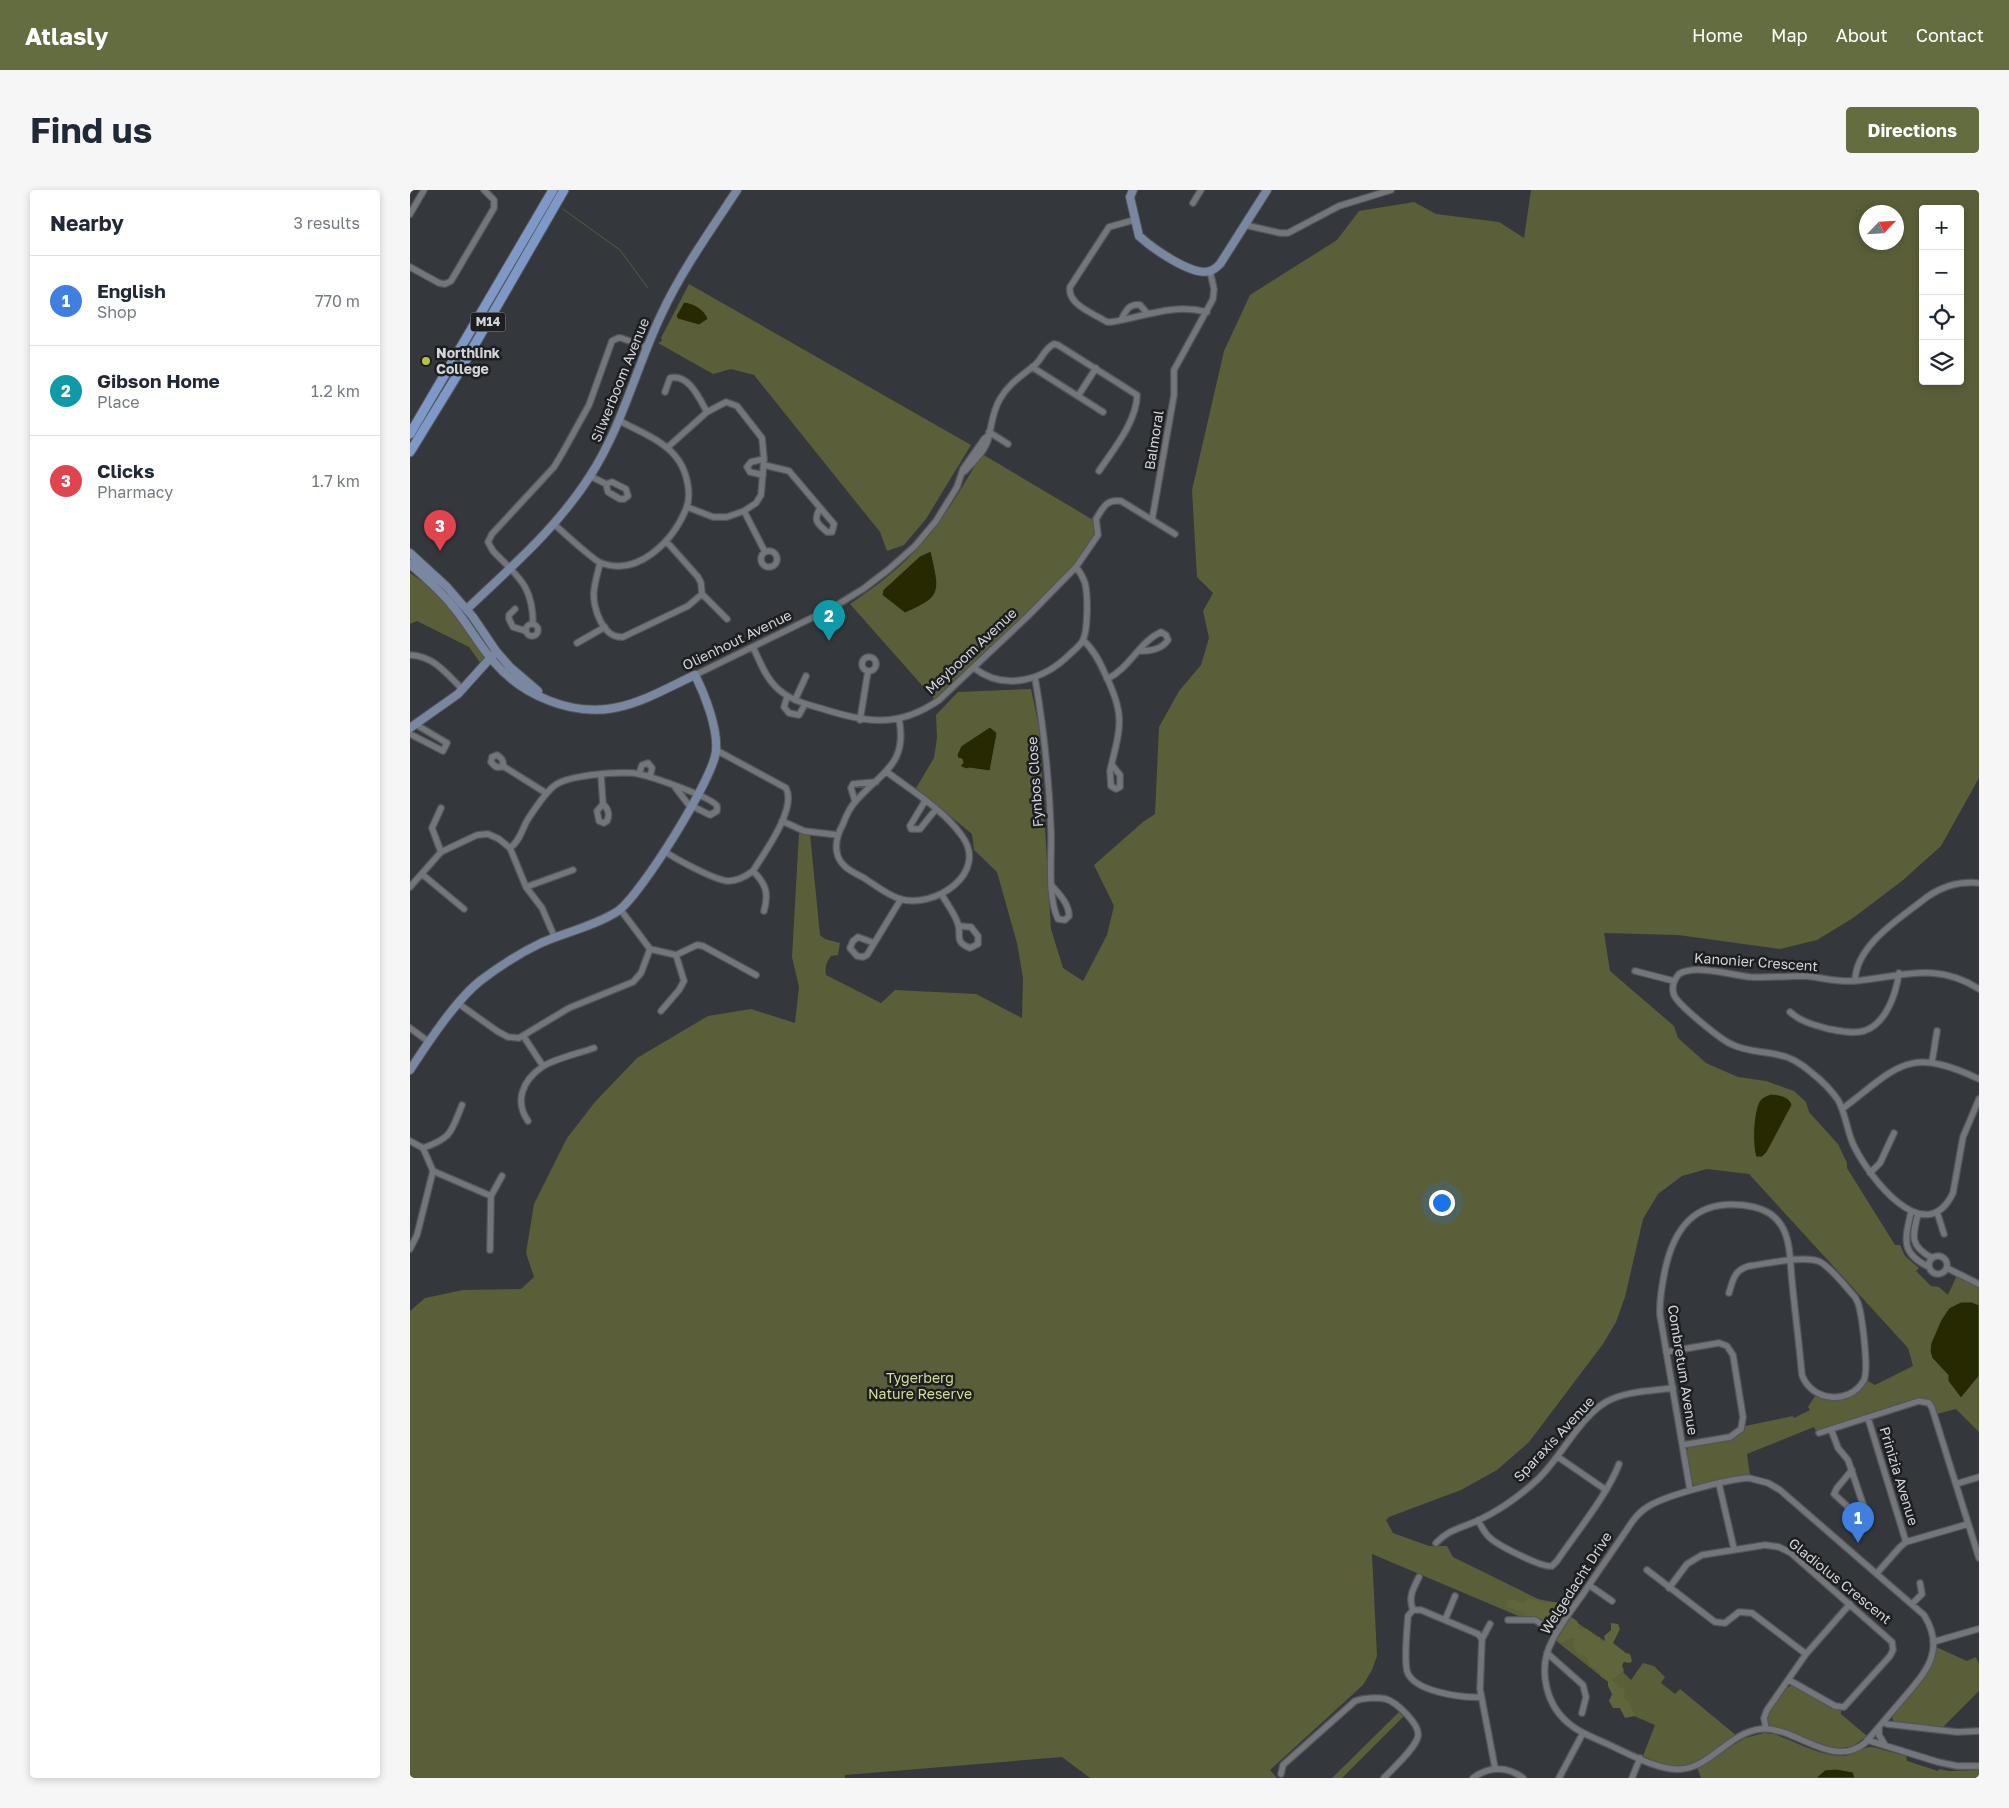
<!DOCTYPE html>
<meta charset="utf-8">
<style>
:root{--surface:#fff;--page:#f6f6f7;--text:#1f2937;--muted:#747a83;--line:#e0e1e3;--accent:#636d3f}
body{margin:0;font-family:"Golos Text",sans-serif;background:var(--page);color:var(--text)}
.controls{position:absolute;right:15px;top:15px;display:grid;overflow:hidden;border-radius:5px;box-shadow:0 2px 8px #0003}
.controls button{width:45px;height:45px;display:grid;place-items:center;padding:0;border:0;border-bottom:1px solid var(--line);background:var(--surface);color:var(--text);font:25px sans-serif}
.compass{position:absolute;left:1449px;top:15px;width:45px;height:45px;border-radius:50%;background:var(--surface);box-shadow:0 2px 8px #0003;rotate:65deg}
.you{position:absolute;left:1031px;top:1012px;width:18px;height:18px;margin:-12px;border:4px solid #fff;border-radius:50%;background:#1a73e8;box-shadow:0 0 0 8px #1a73e833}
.badge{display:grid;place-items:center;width:32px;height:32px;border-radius:50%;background:var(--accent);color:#fff;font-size:16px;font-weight:700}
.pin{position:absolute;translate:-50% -41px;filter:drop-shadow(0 1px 2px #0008)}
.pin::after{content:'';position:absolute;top:26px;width:18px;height:15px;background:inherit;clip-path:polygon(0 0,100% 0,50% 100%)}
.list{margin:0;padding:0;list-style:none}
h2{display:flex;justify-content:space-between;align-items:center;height:65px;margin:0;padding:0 20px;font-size:21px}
h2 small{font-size:16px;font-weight:400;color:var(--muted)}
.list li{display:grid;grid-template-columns:32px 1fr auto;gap:15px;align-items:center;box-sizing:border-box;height:90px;padding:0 20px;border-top:1px solid var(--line)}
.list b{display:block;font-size:19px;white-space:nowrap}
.list p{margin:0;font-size:16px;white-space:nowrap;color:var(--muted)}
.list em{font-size:16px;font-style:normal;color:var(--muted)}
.icon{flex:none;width:28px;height:28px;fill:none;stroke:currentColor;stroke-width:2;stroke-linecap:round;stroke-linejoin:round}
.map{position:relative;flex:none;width:1569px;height:1588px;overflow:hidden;border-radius:5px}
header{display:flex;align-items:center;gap:30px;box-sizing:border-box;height:70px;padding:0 25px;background:var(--accent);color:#fff}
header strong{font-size:24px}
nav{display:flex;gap:28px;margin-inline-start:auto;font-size:18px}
.intro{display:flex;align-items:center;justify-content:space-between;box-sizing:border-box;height:120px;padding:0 30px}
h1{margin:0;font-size:35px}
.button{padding:12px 22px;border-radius:5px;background:var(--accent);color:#fff;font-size:18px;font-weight:700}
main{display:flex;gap:30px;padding:0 30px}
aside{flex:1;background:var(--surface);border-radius:5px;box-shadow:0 2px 8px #0003}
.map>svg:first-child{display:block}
</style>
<header>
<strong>Atlasly</strong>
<nav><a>Home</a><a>Map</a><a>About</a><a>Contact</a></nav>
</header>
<div class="intro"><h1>Find us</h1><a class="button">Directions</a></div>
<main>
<aside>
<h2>Nearby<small>3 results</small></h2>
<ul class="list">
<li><span class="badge" style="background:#3f7fe0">1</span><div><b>English</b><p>Shop</p></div><em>770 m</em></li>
<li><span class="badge" style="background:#0f9aa8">2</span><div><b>Gibson Home</b><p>Place</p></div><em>1.2 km</em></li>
<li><span class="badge" style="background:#e0444e">3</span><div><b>Clicks</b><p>Pharmacy</p></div><em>1.7 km</em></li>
</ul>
</aside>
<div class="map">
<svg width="1569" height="1588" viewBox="0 0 1569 1588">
<rect width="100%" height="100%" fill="#34373c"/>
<path fill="#5a5f39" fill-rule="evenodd" d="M1121 0H1569V588L1531 656 1492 691 1443 728 1407 750 1370 759 1268 745 1194 743 1200 781 1264 836 1268 848 1296 873 1328 887 1356 891 1384 901 1396 912 1399 922 1428 954 1437 973V978L1485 1055H1490L1495 1066 1509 1078 1506 1081 1521 1096 1529 1097 1538 1105 1547 1085 1569 1097V1242L1546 1219 1527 1224C1524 1214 1521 1208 1509 1209L1406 1241 1404 1237 1337 1264 1340 1286 1287 1296 1282 1294 1276 1261 1280 1256 1324 1247 1330 1244 1335 1236 1383 1226 1384 1228 1400 1220 1398 1217 1405 1206C1426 1216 1439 1201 1456 1190L1465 1195 1503 1176 1498 1158 1339 984 1297 979 1272 986 1248 1004 1233 1029 1215 1107 1206 1132 1193 1154 1119 1252 1087 1280 1051 1300 979 1327 976 1330 983 1343 1019 1356H1037L1043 1367 1128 1409 1154 1414 1160 1418 1144 1441 962 1364 967 1466 962 1480 953 1495 860 1580 867 1588H680L652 1567 435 1585V1588H0V1121L15 1108 53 1100 111 1099 124 1087 116 1063 124 1014 157 948 185 912 227 868 298 826 341 819 385 833 389 797 382 767 389 643 400 644 410 745 415 749 430 753 428 765 421 766C416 773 415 777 416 785L471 813 485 800 566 804 612 828 613 788 607 753 587 682 564 660 562 644 506 598 524 568 527 548 526 525 548 502 621 499 629 537 641 739 653 778 673 791 697 745 704 716 684 675 733 632 745 624 749 537 769 501 791 475 799 448 793 421 803 403 787 387 782 300 814 161 840 105 927 50 949 21 1004 12 1026 24 1089 32 1114 48ZM1513 19H1550V191H1513ZM1456 22H1486V52H1456Z
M279 94 561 255 516 329 494 355 477 361 470 342 344 185 321 179 303 184 248 153 252 151 251 148Z
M572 264 690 334 675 362 643 400 525 510 440 414C463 398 487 381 506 360 533 332 552 297 572 264Z
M0 383 16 394 49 427 75 465 71 474 59 457 7 431 0 434Z
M1160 1428 1195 1451 1190 1459 1221 1490 1233 1473 1244 1476 1255 1487 1251 1493 1265 1504 1270 1499 1327 1546C1309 1557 1286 1578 1263 1576 1252 1575 1243 1570 1233 1566L1245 1535 1210 1520 1212 1516 1197 1491 1145 1450Z
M1526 1457 1557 1471 1566 1467 1569 1474V1501L1532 1538 1484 1532 1482 1528 1483 1524C1500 1505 1524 1484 1526 1457Z
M1383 1495 1431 1520V1524L1457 1546 1443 1556 1427 1559 1359 1536C1357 1532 1356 1528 1358 1524 1362 1515 1374 1497 1383 1495Z
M989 1522 994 1526 932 1588H922Z
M1354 1543 1364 1544C1383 1551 1414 1567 1433 1566 1444 1565 1453 1556 1463 1557L1496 1566 1497 1571 1528 1581 1529 1579 1539 1581 1569 1580V1588H1291L1287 1577 1335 1548Z"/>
<path fill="#60653b" d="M1117 1408 1135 1413 1145 1412 1148 1414 1149 1426 1152 1427 1145 1441 1117 1428 1114 1423 1097 1417V1410C1104 1407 1108 1411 1113 1414Z
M1161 1427 1167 1431 1171 1439H1177L1187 1447H1190L1191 1452 1195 1451 1194 1446 1201 1440V1433L1208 1434 1210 1439 1203 1453 1216 1463 1220 1464 1222 1471 1220 1473 1214 1472 1212 1475 1214 1481 1201 1490 1206 1493 1208 1497 1215 1499 1214 1508 1220 1513 1225 1526 1215 1528 1210 1518H1203L1199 1511 1202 1504 1198 1496V1491L1191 1487 1189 1482 1179 1475 1177 1467 1169 1465 1163 1457 1164 1448 1158 1449 1153 1453 1147 1450 1146 1448C1153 1442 1154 1434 1161 1427Z"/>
<path fill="#272a00" stroke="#5a5d40" d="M274 112C284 113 295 120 298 129L289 135 268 129 266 126Z
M521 361C529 400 535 406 495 423L472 405 473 400 510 366Z
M580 537 587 543 580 581 559 578 556 579 550 576 553 573 552 569 548 568 547 565 551 556Z
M1361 904C1370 905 1379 906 1382 915L1357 962 1352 967H1346C1342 956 1343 923 1349 912 1352 907 1356 906 1361 904Z
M1551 1112H1562L1569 1115V1186L1551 1208 1538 1191V1185L1522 1168 1520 1161 1521 1153 1531 1130 1539 1118Z
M1426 1579 1443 1582 1445 1588H1406L1415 1580Z"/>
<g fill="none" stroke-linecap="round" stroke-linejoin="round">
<path stroke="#5a5d40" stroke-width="1" d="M129 0 130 1
M153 19 210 60 238 98
M298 129 324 151 353 166 363 176 403 242 409 252 430 269 469 321
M495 423C488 460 526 466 542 492
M1388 941 1430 995 1436 1007 1441 1032 1444 1073 1454 1084 1473 1096 1497 1115 1503 1129 1524 1146
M1271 1531C1282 1541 1292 1548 1296 1562
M1307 1569 1322 1588
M1393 1588 1399 1586 1402 1588"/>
<defs>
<path id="street" d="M783 13 791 0
M0 24 14 0
M724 30 699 37 660 97C657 115 685 124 697 132H701C734 127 762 113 797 122
M835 35 870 43H878L929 16 981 0
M0 77 29 93 35 94 41 91 84 18V10L74 0
M711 130C716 121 719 113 730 115L737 123
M622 177 693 222
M255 202 260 188C279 183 290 210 297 222
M668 206 686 178
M579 242 598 254
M258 257 297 222 316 212 327 216 352 248 354 269 351 305 346 313 334 321 317 327H303L277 317
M354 275 379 281 424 334 422 342H417C407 333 403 331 410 318
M555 281C563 272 575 261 578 250 582 235 582 222 590 209 599 193 613 185 626 174 633 167 635 158 644 154L648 155 727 205C727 231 703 260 689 281
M353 285 340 282 337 277 341 272 354 269
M180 286 196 294 202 292 216 299 218 306 214 309H210L198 302 196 294
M334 321 355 362
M742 330 764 205V180L803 109 804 99 800 81
M144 334C153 342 183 370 191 373 228 387 263 351 276 319 282 305 277 283 269 271 256 251 230 242 210 231
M351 369a8 8 0 1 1 16 0a8 8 0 1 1-16 0Z
M190 373C188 382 185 391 184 401 182 417 193 449 213 447L278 416 292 404 291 393 288 387 256 351
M292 404 317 429
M105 419 99 425V429L103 437 116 441
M116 440a6 6 0 1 1 12 0a6 6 0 1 1-12 0Z
M123 434C123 395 108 387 83 361L78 352 82 344 144 277 153 262 179 215 202 151 208 148H211L237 157
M673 450C684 460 690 472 696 486 716 527 710 538 700 581L701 596 706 599 710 597V585L702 575
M167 453 195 437
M343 457C349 470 355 486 365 496 378 510 396 514 413 519 457 533 489 538 529 510L619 425 666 377 688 345 686 329C693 318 696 309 711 311L765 344
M0 465C24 466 37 484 53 500
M452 474a7 7 0 1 1 14 0a7 7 0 1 1-14 0Z
M564 478C595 502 634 490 660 464 664 460 670 456 673 450 678 440 678 405 675 393 673 387 670 382 666 377
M285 485 422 418 453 399 478 380 505 356 526 331 547 297 553 279 574 249 579 245
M625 488C634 539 639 589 641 641 642 667 637 706 648 729L655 730 659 726C659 714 650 705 642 696
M697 489C720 478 729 452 751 442L756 445 758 450C751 460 740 461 729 461
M377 507 374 517 379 523 389 525 395 514
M385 510 396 486
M450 530 458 481
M0 544 33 561 37 553 5 534
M93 576C94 571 92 568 87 565L82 567 81 572C84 576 88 579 93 576L136 603
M477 582C502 601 534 620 552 646 579 683 525 719 490 709 477 705 465 695 454 688 443 682 430 677 427 663 425 653 428 643 433 634 436 626 440 617 446 611 471 582 498 575 489 529
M229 584 232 575 238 573 242 578 240 587
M191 585 193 614C198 618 200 625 197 631L194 633 189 631 187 621 193 614
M445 611 441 598 443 594 466 592
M515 611 500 636 501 639H510L526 619
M372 631 394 641 428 645
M100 658C110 651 112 639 118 629 124 620 135 603 144 596 157 585 205 582 223 583 235 584 302 607 307 616V621L300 625 278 614 265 597
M254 661C266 669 304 690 318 691 327 691 335 687 343 681 354 663 387 619 376 598L306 560
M31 662 22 638 31 618
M343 681C356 694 359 703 354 721
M12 684 54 719
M0 697 31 662 67 645 78 644 89 649 100 658 116 697 132 718 145 748
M116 697 163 680
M532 705C537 714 545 724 548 734 552 745 543 751 560 758L568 754V746L561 737 549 736
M464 753 448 747 443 751 440 758 447 766 453 767 457 765 491 709
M240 759 266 765
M266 765 287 755 293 756 346 785
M1225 781 1264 791
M1445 791C1446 754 1491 728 1517 707 1533 696 1549 691 1569 693
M1569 799C1524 770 1489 788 1443 791 1426 792 1410 787 1394 786 1376 786 1358 788 1340 787 1321 785 1285 774 1269 784 1264 790 1261 797 1264 805 1268 815 1310 849 1321 854 1336 862 1353 861 1369 865 1381 867 1393 875 1402 883 1411 890 1421 900 1428 910 1436 924 1437 942 1444 956 1459 987 1515 1061 1543 1003L1553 947 1569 909
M49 814 87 841 98 847 109 848 159 818 223 792 231 783 240 759 210 719
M251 821 269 800 274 791 266 765
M1380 822C1391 832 1404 835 1419 839 1430 841 1442 844 1454 841 1476 834 1486 804 1489 783
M0 838 19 852
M114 847 133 876
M1522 872 1527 841
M1432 919C1488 877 1497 855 1569 889
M118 931C104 911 113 890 132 877 143 869 170 863 184 858
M0 951 13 958 23 981 7 1045 0 1059
M13 958C42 948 41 942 52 915
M23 981 81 1006
M1460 983 1470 973 1484 943
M1501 1022C1495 1049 1490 1063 1519 1077
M1527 1022 1534 1044
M1508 1024C1502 1047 1500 1056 1522 1068
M80 1060 81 1006 92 986
M1519 1075a9 9 0 1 1 18 0a9 9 0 1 1-18 0Z
M1537 1078 1569 1094
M1256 1162 1309 1153 1317 1156 1323 1165 1333 1227 1331 1239 1320 1247 1273 1255
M1458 1228 1496 1352
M1421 1239 1428 1258 1438 1270 1455 1320 1454 1326 1452 1328 1448 1326 1424 1304 1427 1298 1442 1280
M1409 1243 1509 1211 1519 1213 1522 1218 1569 1368
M1148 1267 1196 1300
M1339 1288 1358 1293 1370 1300 1514 1425C1537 1462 1514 1484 1491 1511 1479 1525 1467 1539 1455 1553 1422 1580 1386 1536 1351 1539 1320 1542 1301 1577 1271 1579 1247 1581 1214 1561 1193 1552 1182 1547 1171 1543 1162 1536 1136 1517 1127 1480 1142 1451 1150 1435 1162 1419 1173 1404 1189 1380 1206 1356 1222 1332 1227 1325 1232 1320 1239 1316 1257 1305 1318 1289 1339 1288Z
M1309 1294 1324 1359
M1546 1294 1569 1287
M1280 1300 1250 1125C1249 1109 1252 1096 1255 1080 1264 1038 1285 1010 1332 1015 1348 1017 1362 1021 1371 1035 1381 1050 1380 1073 1382 1091 1385 1122 1389 1153 1392 1185 1401 1211 1440 1216 1454 1190 1459 1179 1452 1125 1448 1113L1445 1107C1435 1096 1424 1081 1412 1073 1399 1064 1355 1074 1339 1076 1324 1080 1323 1090 1319 1103
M1068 1330C1071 1336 1074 1342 1079 1347 1087 1355 1132 1378 1142 1376L1147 1371C1166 1343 1198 1304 1209 1274
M1026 1353C1039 1339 1052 1338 1069 1330 1090 1320 1111 1305 1128 1289 1151 1267 1170 1227 1196 1212 1215 1201 1241 1201 1263 1198
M1237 1380 1305 1432 1315 1433 1329 1422 1342 1423 1396 1464
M1467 1383 1490 1357 1496 1352 1558 1334
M1179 1395 1202 1411
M1259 1398 1277 1374 1292 1365 1355 1355 1369 1357 1381 1363 1482 1452 1483 1460 1480 1466 1434 1517 1425 1516 1379 1490
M1502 1414 1512 1404 1510 1393
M1003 1420C998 1407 1003 1399 1009 1387
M1035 1430 1045 1406
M1098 1430H1125L1146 1443
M1080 1434 1072 1449 1070 1499 1085 1578
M1523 1452 1568 1439
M1137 1463 1173 1495 1176 1507 1172 1523
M1071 1507C1053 1508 1003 1502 997 1481 994 1468 997 1440 998 1426L1003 1420H1011L1068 1444 1072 1449
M1474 1532 1477 1534 1547 1542 1569 1541
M1469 1537V1545L1475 1555
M1356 1539 1354 1528 1357 1520 1396 1464 1440 1414
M1457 1550 1528 1572 1547 1576H1569
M871 1584 873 1575 945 1511C953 1508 967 1507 976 1509 986 1512 1010 1534 1008 1546 1006 1558 983 1578 974 1588
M1063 1588C1079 1576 1097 1576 1113 1588
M1149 1588 1173 1543
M1222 1588 1230 1568"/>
<path id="secondary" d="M723 0 720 7 729 46C742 58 783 87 800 81 804 80 807 77 810 74L857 0
M0 363 37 397 63 427 86 461 100 477 128 501
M0 374C14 387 29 399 41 414 57 432 68 454 84 472 112 505 161 526 204 518 232 513 259 497 285 485 295 505 308 538 306 561 304 588 230 706 208 721 185 736 156 742 131 753 112 762 87 778 70 791 46 810 17 854 0 880
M57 419C101 377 147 338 180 286 213 235 226 177 252 123 272 80 301 40 327 0
M0 538 48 504 83 465"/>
<path id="primary" d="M0 244 143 0
M0 262 46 187 154 0"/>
</defs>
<use href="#street" stroke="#535559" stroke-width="8"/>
<use href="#secondary" stroke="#535559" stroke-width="10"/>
<use href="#primary" stroke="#535559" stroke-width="11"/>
<use href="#street" stroke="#73767b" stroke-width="5.5"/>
<use href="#secondary" stroke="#7987a1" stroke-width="8"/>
<use href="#primary" stroke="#7e99c7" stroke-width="9"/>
</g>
<circle fill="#b6c149" stroke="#1d1e20" stroke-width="2" cx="16" cy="171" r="5"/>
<g text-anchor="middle" stroke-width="5" stroke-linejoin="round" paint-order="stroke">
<rect fill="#1d1e20" stroke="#9c9da0" stroke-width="1" x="60.5" y="122.5" width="35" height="19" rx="4"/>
<g font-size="12" font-weight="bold" fill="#d2d4d7">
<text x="78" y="136">M14</text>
</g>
<g font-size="14" font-weight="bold" fill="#d2d4d7" stroke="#1d1e20" text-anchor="start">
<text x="26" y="168">Northlink<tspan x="26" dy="16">College</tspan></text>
</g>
<g font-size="14" fill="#d2d4d7" stroke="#1d1e20">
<text transform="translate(210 190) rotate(-68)" y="5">Silwerboom Avenue</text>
<text transform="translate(744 250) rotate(-81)" y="5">Balmoral</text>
<text transform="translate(327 450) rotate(-26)" y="5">Olienhout Avenue</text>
<text transform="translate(561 461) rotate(-43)" y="5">Meyboom Avenue</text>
<text transform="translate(625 592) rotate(-94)" y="5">Fynbos Close</text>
<text transform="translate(1346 772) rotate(4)" y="5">Kanonier Crescent</text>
<text transform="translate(1273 1180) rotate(81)" y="5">Combretum Avenue</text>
<text transform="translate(1144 1249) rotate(-47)" y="5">Sparaxis Avenue</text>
<text transform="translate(1489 1286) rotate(73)" y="5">Prinizia Avenue</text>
<text transform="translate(1430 1391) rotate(39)" y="5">Gladiolus Crescent</text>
<text transform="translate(1166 1393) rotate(-57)" y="5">Welgedacht Drive</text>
</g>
<g font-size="14" fill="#d4dd96" stroke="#1d1e20">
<text x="510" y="1193">Tygerberg<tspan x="510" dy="16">Nature Reserve</tspan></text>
</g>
</g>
</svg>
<div class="controls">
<button>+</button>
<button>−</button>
<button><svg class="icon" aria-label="locate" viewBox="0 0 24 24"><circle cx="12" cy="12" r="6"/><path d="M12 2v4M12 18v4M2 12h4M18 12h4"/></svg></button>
<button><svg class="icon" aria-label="layers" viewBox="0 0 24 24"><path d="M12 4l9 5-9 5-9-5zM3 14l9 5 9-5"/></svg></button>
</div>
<svg class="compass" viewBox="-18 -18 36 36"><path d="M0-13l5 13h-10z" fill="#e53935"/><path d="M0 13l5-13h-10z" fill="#747a83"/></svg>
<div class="you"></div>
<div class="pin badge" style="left:1448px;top:1353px;background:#3f7fe0">1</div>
<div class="pin badge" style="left:419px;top:451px;background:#0f9aa8">2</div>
<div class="pin badge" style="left:30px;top:361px;background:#e0444e">3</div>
</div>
</main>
